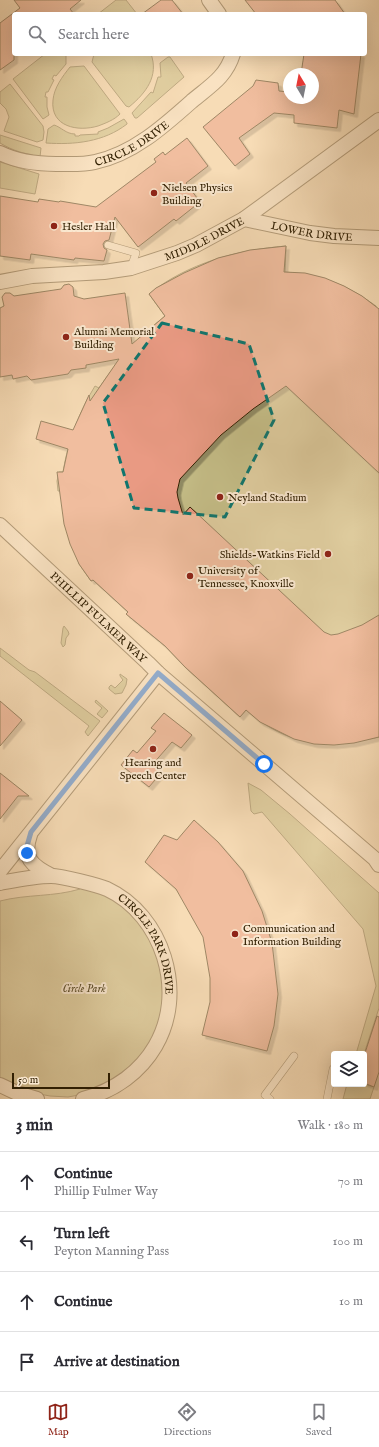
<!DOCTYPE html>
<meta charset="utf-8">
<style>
:root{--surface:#fff;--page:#f2f2f3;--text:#2b2b33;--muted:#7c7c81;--line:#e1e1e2;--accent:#8f2418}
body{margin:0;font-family:"IM FELL English",serif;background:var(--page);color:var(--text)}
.controls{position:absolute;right:12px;bottom:12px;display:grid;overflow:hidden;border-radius:4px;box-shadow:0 4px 16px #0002}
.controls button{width:36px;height:36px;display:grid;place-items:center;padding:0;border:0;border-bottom:1px solid var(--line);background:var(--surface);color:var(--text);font:20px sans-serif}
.compass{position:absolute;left:283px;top:68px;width:36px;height:36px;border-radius:50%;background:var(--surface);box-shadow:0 4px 16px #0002;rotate:350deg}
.scale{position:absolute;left:12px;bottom:10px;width:98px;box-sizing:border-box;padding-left:4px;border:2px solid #322003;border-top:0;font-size:11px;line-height:14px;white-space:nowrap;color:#322003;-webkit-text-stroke:3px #fae8d0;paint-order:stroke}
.stop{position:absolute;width:12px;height:12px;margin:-9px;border:3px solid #1a73e8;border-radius:50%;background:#fff}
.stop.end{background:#1a73e8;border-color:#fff;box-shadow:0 1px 4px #0008}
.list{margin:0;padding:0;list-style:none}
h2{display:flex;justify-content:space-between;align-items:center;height:52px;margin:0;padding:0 16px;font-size:17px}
h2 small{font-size:13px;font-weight:400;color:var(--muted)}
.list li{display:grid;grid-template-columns:26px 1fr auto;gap:12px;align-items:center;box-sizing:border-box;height:60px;padding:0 16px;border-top:1px solid var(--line)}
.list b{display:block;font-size:15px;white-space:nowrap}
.list p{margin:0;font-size:13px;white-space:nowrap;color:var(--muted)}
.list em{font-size:13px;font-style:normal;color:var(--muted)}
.icon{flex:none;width:22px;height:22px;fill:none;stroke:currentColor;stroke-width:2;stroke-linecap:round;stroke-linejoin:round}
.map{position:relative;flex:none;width:379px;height:1099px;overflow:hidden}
.search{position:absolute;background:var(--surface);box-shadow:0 4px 16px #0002;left:12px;right:12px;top:12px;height:44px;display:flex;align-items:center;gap:10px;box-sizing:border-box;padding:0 14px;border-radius:4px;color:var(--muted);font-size:15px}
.sheet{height:292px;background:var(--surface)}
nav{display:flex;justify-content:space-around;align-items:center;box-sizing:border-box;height:56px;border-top:1px solid var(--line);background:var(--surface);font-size:11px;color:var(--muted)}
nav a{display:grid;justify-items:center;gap:2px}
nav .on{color:var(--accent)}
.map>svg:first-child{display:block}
</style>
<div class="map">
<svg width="379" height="1099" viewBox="0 0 379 1099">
<defs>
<filter id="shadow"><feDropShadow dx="3.5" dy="3.5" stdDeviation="0" flood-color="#0004"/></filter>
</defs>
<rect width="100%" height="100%" fill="#f7dcb6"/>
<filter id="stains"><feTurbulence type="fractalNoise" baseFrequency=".005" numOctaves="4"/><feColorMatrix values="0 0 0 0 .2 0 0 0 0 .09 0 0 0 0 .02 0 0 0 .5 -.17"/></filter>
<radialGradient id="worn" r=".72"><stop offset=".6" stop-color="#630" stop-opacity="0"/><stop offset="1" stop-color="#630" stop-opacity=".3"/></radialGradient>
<path fill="#c5be88" stroke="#7c6f46" d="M116 0H126L137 14H98Z
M45 54H66V64L56 76 54 75 52 79 54 80 48 92H46L45 97H47V107L49 115 43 119 13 79Z
M94 54H151C159 76 146 93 129 107L126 106 92 62Z
M168 57H170L184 77 137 118H135L132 113 151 92 153 93 158 77H161L160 63Z
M84 66 120 114C114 120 106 123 98 126 78 132 50 127 53 100 54 88 62 77 70 67Z
M10 84 43 126 44 132 43 140 37 142 4 131 9 117 6 109 0 103V92Z
M124 119 127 123V124C104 142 74 145 46 143L48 129 54 125C61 127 66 134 75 134V136H79L80 135 98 134V132L108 128Z
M0 135 41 148 40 157C26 154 13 151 0 143Z
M0 162 39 174 35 194 0 188Z
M286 246 285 272C323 275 345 284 376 306L375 317 379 314V737C326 749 289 747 246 710L240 717 185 667 165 646 126 614 128 612 94 581 95 579 91 581 79 564 62 491H58L57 481 59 472H63C68 441 79 412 95 386L99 388C118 360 138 337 165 316L149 294C188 263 237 250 286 246Z
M64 626 68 631 69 634 66 638 65 645 63 647 61 643 63 628Z
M0 648 29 670 35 672 100 721 88 736 85 732 89 726 0 656Z
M120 674 127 679 126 685 122 693 115 694 109 689V687L111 685 115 688 123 680 120 676Z
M96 700 108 711 102 718 97 714 102 708 95 702Z
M248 783 261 790 290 814 379 893V1008L364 1054H356L376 986 363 929 262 812 254 814 251 811Z
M81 887 102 893 129 908 164 958V1021L130 1074 79 1095 68 1097 50 1096 34 1093 0 1079V901C27 894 54 897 80 889Z
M347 1084H364L374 1087 370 1099H343Z"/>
<path fill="#e99a83" stroke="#322003" filter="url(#shadow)" d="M14 0H81L70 9 74 14H14V60L0 70V23L20 8Z
M161 0H172L183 14H142Z
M245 0H335L345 14H256Z
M304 54H361L354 114 339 110 337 128 294 123V115L274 113 239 138 250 154 235 166 203 127 253 86 256 80 278 83 279 91 289 92V98H313V74H301Z
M187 138 208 166 186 183 200 202 176 221 174 219 138 247 115 217 109 240 105 241 103 244 104 248 107 250 104 261 75 258 74 260 31 254 30 260 0 256V196L38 202 39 199 59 202 60 201 96 207 156 162 154 159 163 152 165 155Z
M286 246 284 272 305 273 325 278 344 286 362 296 379 309V473L286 386 253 409 221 435 180 479 177 492 178 498 183 515 190 507 324 632 331 635 338 634 362 625 379 615V737L354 743 334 745 314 744 294 739 260 722 246 710 240 717 185 667 165 646 126 614 128 612 93 580 91 581 79 564 70 544 64 524 57 472H63L68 449 36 439 41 421 73 430 89 395 90 401 119 359 86 365V368L71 370 68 374 31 380 27 376 13 379 12 375 0 377V308L4 306 2 297 5 293H10L14 296 61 289 64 285 69 284 73 287 74 296 84 299 125 293 132 344 165 316 149 294 156 288 184 273 218 258 250 250Z
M0 701 22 720 0 746Z
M164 713 192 735 181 748 172 742 152 765 161 773 149 787 121 765 133 750 137 753 156 731 151 728Z
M0 773 29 796H18L0 819Z
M194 820 218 842 243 871 262 911 272 943 278 994 274 1026 267 1051 202 1035 210 1002V978L203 937 176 889 145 862 164 835 177 840Z
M377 1016 379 1017V1072L374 1087 364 1083V1056Z"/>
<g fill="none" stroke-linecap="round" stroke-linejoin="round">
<defs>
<path id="service" d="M108 245 136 253 131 267
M270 1099 265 1095 294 1056
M327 1099 333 1069"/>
<g id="minor">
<path d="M209 0 219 14"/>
<path id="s1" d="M0 153C18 162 37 164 56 164 69 164 83 165 95 162 133 154 164 126 192 101 210 86 226 77 233 54"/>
<path id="s2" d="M244 219 310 233 334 236 379 238"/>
<path id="s3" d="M0 282 32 276 104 272 131 268 177 253 196 245 244 219 379 120"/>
<path id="s4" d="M0 525 148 663 158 673 375 859 379 865"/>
<path d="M30 835C22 858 32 866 52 876"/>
<path d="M0 871 158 673"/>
<path id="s5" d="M0 883C16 880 35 876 51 876 62 876 97 885 107 889 135 902 155 928 164 957 184 1022 148 1082 83 1099"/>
<path d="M0 1085 17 1093 37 1099"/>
</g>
</defs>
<use href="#service" stroke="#634f30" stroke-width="8"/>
<use href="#minor" stroke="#634f30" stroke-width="16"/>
<use href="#service" stroke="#fae8d0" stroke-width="7"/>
<use href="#minor" stroke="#fae8d0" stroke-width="14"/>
</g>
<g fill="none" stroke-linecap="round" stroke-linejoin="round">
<path stroke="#1a73e8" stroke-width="5" d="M27 853V846L31 832 158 673 264 764"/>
</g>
<path d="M0 0H379V1099H0ZM162 323 249 344 274 420 225 517 134 508 103 403Z" fill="#f7dcb6" fill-opacity=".55" fill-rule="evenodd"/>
<path fill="none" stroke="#0f766e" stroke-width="3" stroke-dasharray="8 5" stroke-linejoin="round" d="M162 323 249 344 274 420 225 517 134 508 103 403Z"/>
<g fill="#8f2418" stroke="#fae8d0" stroke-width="1.5">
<circle cx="154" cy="193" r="4"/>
<circle cx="54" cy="226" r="4"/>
<circle cx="66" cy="337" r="4"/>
<circle cx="220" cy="497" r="4"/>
<circle cx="328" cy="554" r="4"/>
<circle cx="190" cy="576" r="4"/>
<circle cx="153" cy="749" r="4"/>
<circle cx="235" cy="934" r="4"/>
</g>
<g text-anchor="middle" stroke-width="4" stroke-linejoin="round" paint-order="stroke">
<g font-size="11" fill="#322003" stroke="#fae8d0">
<text dy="4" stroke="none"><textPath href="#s1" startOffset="138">CIRCLE DRIVE</textPath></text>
<text dy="4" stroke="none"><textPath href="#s2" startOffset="69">LOWER DRIVE</textPath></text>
<text dy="4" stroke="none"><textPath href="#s3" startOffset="211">MIDDLE DRIVE</textPath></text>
<text dy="4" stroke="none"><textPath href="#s4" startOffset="135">PHILLIP FULMER WAY</textPath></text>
<text dy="4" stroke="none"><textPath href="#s5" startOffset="181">CIRCLE PARK DRIVE</textPath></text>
</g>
<g font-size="11" fill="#322003" stroke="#fae8d0" text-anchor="start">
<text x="162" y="191">Nielsen Physics<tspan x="162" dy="13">Building</tspan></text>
<text x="62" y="230">Hesler Hall</text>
<text x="74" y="335">Alumni Memorial<tspan x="74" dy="13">Building</tspan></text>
<text x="228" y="501">Neyland Stadium</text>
<text x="320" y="558" text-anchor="end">Shields-Watkins Field</text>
<text x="198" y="574">University of<tspan x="198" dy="13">Tennessee, Knoxville</tspan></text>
<text x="153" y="766" text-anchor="middle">Hearing and<tspan x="153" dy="13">Speech Center</tspan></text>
<text x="243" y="932">Communication and<tspan x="243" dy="13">Information Building</tspan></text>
</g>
<g font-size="11" font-style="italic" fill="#5e4f2b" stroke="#fae8d0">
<text x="84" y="992">Circle Park</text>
</g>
</g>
<rect width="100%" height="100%" filter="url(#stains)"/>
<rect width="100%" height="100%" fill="url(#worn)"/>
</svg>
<div class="controls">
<button><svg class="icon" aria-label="layers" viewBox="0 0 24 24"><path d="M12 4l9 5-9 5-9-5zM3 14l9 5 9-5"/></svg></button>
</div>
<svg class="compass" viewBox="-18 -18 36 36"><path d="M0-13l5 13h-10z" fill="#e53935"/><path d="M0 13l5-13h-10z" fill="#7c7c81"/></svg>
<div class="scale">50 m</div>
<div class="stop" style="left:264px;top:764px"></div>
<div class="stop end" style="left:27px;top:853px"></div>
<div class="search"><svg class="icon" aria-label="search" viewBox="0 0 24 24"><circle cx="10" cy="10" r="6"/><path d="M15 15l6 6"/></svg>Search here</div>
</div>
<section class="sheet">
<h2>3 min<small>Walk · 180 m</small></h2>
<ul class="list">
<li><svg class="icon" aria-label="ahead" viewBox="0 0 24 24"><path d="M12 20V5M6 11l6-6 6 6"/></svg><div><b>Continue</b><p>Phillip Fulmer Way</p></div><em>70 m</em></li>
<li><svg class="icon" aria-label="left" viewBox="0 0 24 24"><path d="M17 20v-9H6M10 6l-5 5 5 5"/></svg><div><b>Turn left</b><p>Peyton Manning Pass</p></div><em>100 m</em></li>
<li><svg class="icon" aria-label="ahead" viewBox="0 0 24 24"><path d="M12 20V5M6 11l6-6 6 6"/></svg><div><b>Continue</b></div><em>10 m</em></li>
<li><svg class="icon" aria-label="arrive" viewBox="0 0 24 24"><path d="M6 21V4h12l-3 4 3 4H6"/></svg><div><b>Arrive at destination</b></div></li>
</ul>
</section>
<nav>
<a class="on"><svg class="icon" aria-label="map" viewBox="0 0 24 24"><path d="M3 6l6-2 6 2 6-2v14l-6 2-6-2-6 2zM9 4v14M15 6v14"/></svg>Map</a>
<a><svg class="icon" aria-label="directions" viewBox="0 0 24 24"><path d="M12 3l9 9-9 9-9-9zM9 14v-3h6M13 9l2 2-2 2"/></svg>Directions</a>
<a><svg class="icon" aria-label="saved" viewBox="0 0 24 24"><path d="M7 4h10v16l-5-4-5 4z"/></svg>Saved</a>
</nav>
